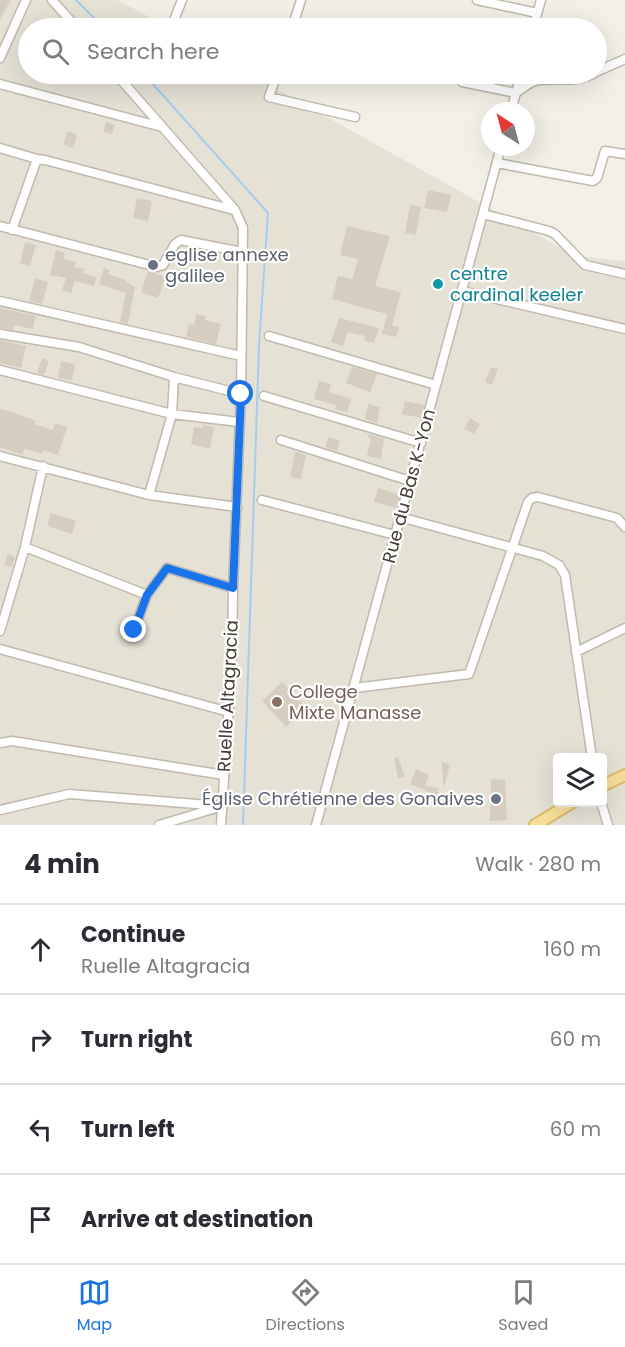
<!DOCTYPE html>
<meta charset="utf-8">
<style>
:root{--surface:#fff;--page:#f7f7f7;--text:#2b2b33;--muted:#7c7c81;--line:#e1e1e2;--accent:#1a73e8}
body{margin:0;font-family:Poppins,sans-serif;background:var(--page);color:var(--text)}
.controls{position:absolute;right:18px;bottom:18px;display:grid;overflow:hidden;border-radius:6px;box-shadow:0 6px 24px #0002}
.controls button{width:54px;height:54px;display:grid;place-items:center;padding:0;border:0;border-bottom:2px solid var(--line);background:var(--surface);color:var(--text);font:30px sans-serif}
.compass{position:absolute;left:481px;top:102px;width:54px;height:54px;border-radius:50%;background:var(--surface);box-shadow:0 6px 24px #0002;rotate:324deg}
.stop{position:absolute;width:18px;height:18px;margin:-14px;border:4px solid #1a73e8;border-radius:50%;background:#fff}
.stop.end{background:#1a73e8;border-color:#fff;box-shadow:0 2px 6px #0008}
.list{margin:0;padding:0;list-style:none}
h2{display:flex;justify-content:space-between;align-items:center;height:78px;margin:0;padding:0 24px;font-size:26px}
h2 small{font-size:20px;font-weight:400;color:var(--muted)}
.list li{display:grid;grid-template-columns:39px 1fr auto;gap:18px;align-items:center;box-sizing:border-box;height:90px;padding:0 24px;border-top:2px solid var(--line)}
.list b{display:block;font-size:22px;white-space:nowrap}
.list p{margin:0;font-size:20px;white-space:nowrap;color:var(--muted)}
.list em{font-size:20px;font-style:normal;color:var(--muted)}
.icon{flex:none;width:33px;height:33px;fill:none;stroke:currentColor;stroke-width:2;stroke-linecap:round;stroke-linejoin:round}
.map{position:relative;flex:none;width:625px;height:825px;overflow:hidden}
.search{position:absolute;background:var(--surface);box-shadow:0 6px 24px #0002;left:18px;right:18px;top:18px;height:66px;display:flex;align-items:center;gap:15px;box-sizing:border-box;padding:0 21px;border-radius:33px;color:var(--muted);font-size:22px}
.sheet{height:438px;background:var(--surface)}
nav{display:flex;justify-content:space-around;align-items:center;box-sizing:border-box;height:84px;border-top:2px solid var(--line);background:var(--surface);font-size:16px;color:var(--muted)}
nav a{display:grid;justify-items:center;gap:3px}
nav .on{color:var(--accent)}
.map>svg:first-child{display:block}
</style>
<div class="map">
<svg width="625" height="825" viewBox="0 0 625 825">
<rect width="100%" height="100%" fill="#f2efe6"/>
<path fill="#e5e1d5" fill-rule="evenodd" d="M0 0H118L169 28H28V74H250L575 256 625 261V825H0ZM558 758H602V802H558Z"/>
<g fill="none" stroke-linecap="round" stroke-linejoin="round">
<path stroke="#a6cdeb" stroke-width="2" d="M76 0 104 28
M144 74 268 213 259 345 243 825"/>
</g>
<path fill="#d6cdbf" d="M0 0H11L0 19Z
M106 122 115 125 112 134 103 132Z
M68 131 77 135 73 148 63 144Z
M428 190 451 195 447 212 424 208Z
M137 198 152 201 148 221 133 218Z
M410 205 421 207 416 235 405 233Z
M347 226 390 236 375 286 401 292 392 325 399 327 396 337 382 334 387 314 332 299 338 276 352 279 358 259 340 255Z
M25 242 36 245 30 266 20 264Z
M56 250 65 253 63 259 76 262 74 267 84 269 83 273 96 277 94 286 75 281 71 293 62 290 66 278 50 275Z
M104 268 110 270 108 274 126 280V282L135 287 128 324 120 322 126 293 99 284Z
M148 271 166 277 158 298 141 292Z
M35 278 48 282 42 304 29 301Z
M0 308 36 316 33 329 14 325 13 330 0 328Z
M196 314 206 316 205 320 221 324 216 344 186 337 189 324 194 325Z
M339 318 379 328 374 343 364 340 365 336 348 332 343 346 331 342Z
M0 340 26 346 21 368 0 363Z
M42 358 49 361 44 375 37 373Z
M61 361 75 364 72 380 58 378Z
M352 367 377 374 370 392 346 383Z
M491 367 498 369 492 385 485 382Z
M319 381 331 384 329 392 351 399 347 412 335 409 336 405 314 399Z
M405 401 424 405 421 418 402 414Z
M368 404 380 407 377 423 365 419Z
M0 409 13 412 36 421 34 424 53 430 55 423 67 427 58 455 43 450 42 454 25 449 22 455 0 447Z
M470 418 480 424 474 434 464 429Z
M203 425 214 427 210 449 191 444 194 427 202 428Z
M369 434 384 439 381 459 367 456 371 438 368 437Z
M329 437 340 441 337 451 325 447Z
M295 452 306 455 301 479 290 477Z
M378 488 400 495 396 508 374 502Z
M51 513 76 521 72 534 47 526Z
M8 554 15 557 12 567 4 565Z
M282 682 307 708 286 727 262 701Z
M398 757 405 777 398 778 394 758Z
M442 762 450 765 444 786 443 785Z
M416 769 429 775 425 786 438 788V802L430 800 431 793 410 784Z
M491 779 505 780 507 820 490 821Z"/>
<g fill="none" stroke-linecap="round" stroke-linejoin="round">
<defs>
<path id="minor" d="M52 0 77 28
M477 0 537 13
M171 28 182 0
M292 28 301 0
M533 28 541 0
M0 58 26 0
M596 72 625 59
M116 74 235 210 243 228 241 394 233 588 232 656 221 825
M277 74 269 97 355 117
M462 82 516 93C524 87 532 80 541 80 561 78 573 83 593 74
M0 84 162 127
M511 111 521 74
M0 148 37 159
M497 163 593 181 597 178 605 151 625 154
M483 214 549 231 555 234 585 265 625 274
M0 226 157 267 163 265 175 244 181 240 242 252
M12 230 37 159 45 160 234 210
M462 291 625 329
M0 301 241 356
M0 334 79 347 174 377 241 394
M269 336 436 385
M0 370 172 414 239 422
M264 396 421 443
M281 440 410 481
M0 456 149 495 237 507
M149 495 172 414 174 377
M262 500 395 535
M400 517 543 556 559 565 565 575 592 758
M25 547 147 595
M134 630 147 595 167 568 233 588
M0 631 25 547 43 466
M0 649 229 712
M576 652 625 628
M354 688 469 674 528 502 532 498 538 497 617 518 625 527
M0 743 12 741 224 775
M601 802 608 825
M0 810 69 794 222 806
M159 825 216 808
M316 825 501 147"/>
<path id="major" d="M602 786 625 775
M535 825 573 802"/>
</defs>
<use href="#minor" stroke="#c0b9ac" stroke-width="11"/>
<use href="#major" stroke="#dbbc6b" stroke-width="14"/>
<use href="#minor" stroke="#fff" stroke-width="8"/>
<use href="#major" stroke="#f7df9a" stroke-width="10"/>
</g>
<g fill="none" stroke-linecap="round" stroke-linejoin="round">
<path stroke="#1a73e8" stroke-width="8" d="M134 630 147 595 167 568 233 588 241 394"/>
</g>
<g fill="#6b7280" stroke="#fff" stroke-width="2">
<circle cx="153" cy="265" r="6"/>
<circle cx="496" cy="799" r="6"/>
</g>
<circle fill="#0f9aa8" stroke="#fff" stroke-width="2" cx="438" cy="284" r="6"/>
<circle fill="#8d6e63" stroke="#fff" stroke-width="2" cx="277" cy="702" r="6"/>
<g text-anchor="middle" stroke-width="4.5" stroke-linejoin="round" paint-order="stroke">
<g font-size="18" fill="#5b616d" stroke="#fff" text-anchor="start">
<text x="165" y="261">eglise annexe<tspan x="165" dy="21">galilee</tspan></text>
<text x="484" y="805" text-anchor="end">Église Chrétienne des Gonaives</text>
</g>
<g font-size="18" fill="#0d838f" stroke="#fff" text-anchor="start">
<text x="450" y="280">centre<tspan x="450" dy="21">cardinal keeler</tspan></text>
</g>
<g font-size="18" fill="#443f36" stroke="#fff">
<text transform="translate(409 486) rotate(-75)" y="6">Rue du Bas K-Yon</text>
<text transform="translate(228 696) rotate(-87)" y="6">Ruelle Altagracia</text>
</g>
<g font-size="18" fill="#785e54" stroke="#fff" text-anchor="start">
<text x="289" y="698">College<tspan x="289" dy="21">Mixte Manasse</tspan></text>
</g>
</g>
</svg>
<div class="controls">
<button><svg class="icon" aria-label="layers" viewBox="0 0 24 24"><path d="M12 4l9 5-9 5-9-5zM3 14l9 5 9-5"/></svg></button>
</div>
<svg class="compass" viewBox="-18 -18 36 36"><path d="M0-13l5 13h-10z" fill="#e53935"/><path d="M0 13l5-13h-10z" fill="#7c7c81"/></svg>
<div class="stop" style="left:241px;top:394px"></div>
<div class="stop end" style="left:134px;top:630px"></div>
<div class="search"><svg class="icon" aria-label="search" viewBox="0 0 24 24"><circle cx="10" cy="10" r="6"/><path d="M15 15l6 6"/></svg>Search here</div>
</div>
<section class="sheet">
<h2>4 min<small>Walk · 280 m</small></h2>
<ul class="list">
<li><svg class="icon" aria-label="ahead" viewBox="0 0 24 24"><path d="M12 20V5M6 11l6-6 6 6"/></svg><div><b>Continue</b><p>Ruelle Altagracia</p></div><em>160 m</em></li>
<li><svg class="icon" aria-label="right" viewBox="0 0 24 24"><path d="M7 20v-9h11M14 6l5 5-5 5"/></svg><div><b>Turn right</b></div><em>60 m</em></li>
<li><svg class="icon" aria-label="left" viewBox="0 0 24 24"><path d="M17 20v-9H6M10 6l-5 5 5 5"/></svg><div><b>Turn left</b></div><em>60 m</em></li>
<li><svg class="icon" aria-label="arrive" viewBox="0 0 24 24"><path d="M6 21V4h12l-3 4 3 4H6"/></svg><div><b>Arrive at destination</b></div></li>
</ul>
</section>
<nav>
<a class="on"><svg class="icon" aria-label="map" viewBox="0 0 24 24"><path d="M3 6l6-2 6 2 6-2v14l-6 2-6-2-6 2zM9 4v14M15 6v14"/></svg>Map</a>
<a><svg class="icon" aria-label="directions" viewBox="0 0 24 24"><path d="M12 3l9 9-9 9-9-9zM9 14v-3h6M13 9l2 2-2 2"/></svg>Directions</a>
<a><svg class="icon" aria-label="saved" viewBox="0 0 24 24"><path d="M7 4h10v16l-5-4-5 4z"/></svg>Saved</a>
</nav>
